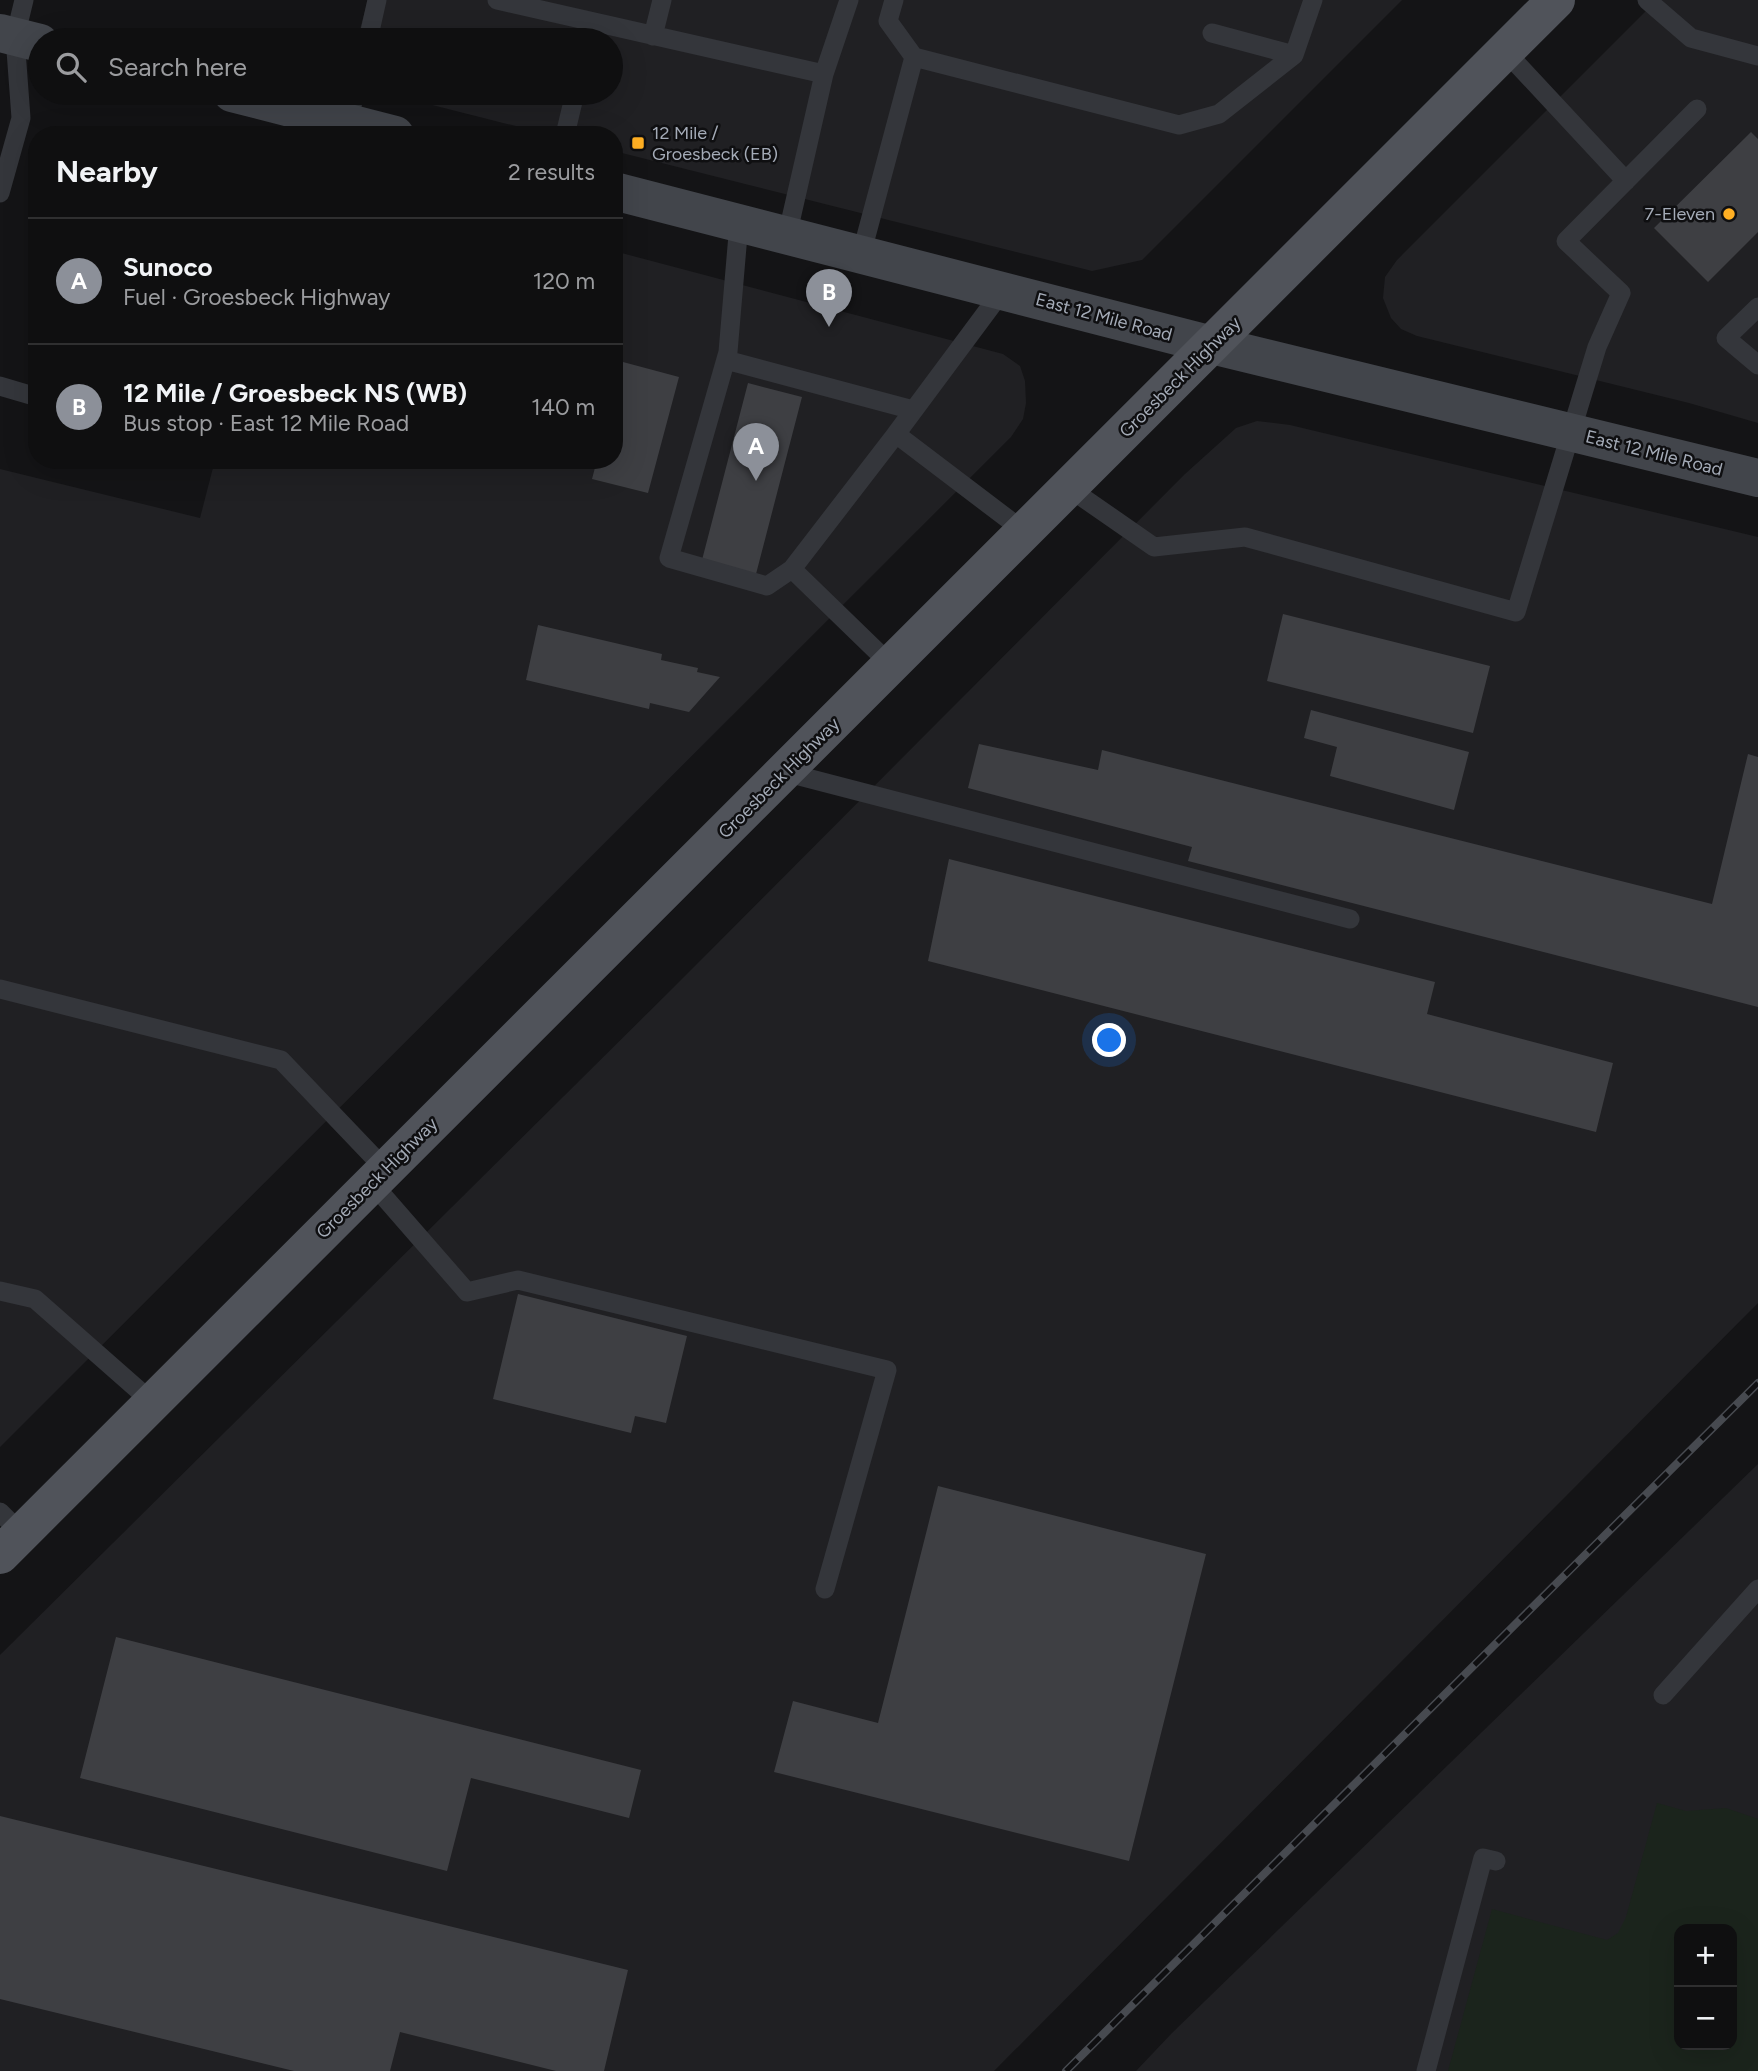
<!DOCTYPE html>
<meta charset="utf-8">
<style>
:root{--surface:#0f0f10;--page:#181819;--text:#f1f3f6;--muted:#9b9c9f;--line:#2f2f30;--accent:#8c9099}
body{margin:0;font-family:Figtree,sans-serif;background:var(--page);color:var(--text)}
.controls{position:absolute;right:21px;bottom:21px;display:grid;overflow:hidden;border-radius:14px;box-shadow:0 7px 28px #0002}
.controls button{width:63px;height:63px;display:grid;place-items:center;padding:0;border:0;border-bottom:2px solid var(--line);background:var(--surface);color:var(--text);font:35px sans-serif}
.you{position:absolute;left:1110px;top:1041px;width:24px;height:24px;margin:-18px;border:5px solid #fff;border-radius:50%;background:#1a73e8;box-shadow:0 0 0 10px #1a73e833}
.badge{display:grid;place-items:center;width:46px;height:46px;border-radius:50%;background:var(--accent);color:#fff;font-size:23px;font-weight:700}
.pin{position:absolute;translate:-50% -58px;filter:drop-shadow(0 2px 4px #0008)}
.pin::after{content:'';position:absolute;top:37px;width:24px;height:21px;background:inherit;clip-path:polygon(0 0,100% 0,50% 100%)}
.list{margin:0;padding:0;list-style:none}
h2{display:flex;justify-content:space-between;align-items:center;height:91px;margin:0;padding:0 28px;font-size:30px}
h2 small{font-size:23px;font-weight:400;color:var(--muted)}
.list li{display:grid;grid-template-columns:46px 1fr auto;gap:21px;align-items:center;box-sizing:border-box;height:126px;padding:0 28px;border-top:2px solid var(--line)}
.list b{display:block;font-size:26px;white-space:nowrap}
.list p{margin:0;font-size:23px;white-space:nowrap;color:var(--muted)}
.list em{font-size:23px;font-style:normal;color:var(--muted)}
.icon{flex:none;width:38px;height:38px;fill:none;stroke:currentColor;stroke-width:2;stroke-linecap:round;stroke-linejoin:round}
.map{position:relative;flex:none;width:1758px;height:2071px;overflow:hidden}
.search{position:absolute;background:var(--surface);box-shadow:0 7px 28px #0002;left:28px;top:28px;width:595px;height:77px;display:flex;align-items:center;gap:18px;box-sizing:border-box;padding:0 24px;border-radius:38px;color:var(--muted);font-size:26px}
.panel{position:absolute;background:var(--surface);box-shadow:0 7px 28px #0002;left:28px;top:126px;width:595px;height:343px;border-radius:28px}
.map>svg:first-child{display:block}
</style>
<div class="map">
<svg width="1758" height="2071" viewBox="0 0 1758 2071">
<rect width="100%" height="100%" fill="#141416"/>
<path fill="#202023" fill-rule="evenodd" d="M368 0H1402L1142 260 1092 271 614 151V135H551L385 93H611V40H357Z
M1657 0H1758V423L1689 403 1417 336 1401 329 1391 318 1383 298 1385 277 1397 260Z
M614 251 1003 354 1020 366 1025 381 1026 403 1023 419 1011 437 0 1447V469L200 518 215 460H614Z
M1257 421 1290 425 1758 537V1303L994 2071H0V1655L674 987 1185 474 1236 428Z
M1758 1464V2071H1136L1172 2033ZM1679 1929H1732V2045H1679Z"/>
<path fill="#1b241c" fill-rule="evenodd" d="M1657 1803 1686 1811 1726 1808 1758 1819V2071H1448L1492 1909 1607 1940 1618 1933 1626 1917ZM1679 1929H1732V2045H1679Z"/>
<path fill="#3e3f43" d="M1751 132 1758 139V232L1708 282 1654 228Z
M623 362 679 377 648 493 592 479 597 460H614V396Z
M748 383 802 397 756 574 702 560Z
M1283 614 1490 666 1473 733 1267 681Z
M538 625 662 654 661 660 698 668 697 672 720 677 689 712 650 703 649 709 526 680Z
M1311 710 1469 752 1454 810 1330 776 1337 747 1304 738Z
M979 744 1098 770 1102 750 1712 904 1748 754 1758 757V1007L1188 861 1192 847 968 788Z
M949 859 1435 982 1427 1014 1613 1063 1596 1132 928 961Z
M518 1294 687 1336 666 1423 635 1416 631 1433 493 1399Z
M938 1486 1206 1554 1129 1861 774 1772 793 1701 878 1723Z
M116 1637 641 1770 629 1818 471 1778 447 1871 80 1778Z
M0 1816 628 1970 604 2071H556L400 2032 390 2071H294L0 1999Z"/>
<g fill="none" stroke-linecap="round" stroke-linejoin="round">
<path stroke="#34363b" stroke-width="19" d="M497 0 824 74 787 236
M894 0 888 21 914 57
M1647 0 1691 38 1758 56
M1212 33 1294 55
M653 36 662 0
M368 40 377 0
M588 40 593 22
M1505 51 1626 181
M824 74 849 0
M348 123 355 93
M565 135 575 93
M0 193 21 118 15 37 24 0
M739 223 728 352 669 558 767 586 792 569
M861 255 914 57 1179 125 1219 114 1294 55 1313 0
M1003 290 896 434 1025 532
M1758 307 1726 338 1758 365
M726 360 913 410
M0 386 37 397
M1069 488 1154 547 1245 537 1516 612 1597 347 1621 293 1566 241 1697 109
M891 665 792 569 896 434
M784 772 1350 919
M0 989 281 1060 386 1170
M372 1183 467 1292 518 1280 887 1370 825 1589
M0 1291 35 1299 152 1402
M0 1512 21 1533
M1663 1695 1758 1589
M1426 2071 1483 1858 1496 1861"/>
<path stroke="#42454b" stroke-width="38" d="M0 33 40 43
M232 93 395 135
M614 191 1212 345 1758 478"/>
<path stroke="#50535a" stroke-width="38" d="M0 1555 1556 0"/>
<defs>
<path id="rail" d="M1066 2071 1758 1383"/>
</defs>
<use href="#rail" stroke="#474a50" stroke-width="8"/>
<use href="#rail" stroke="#0f0f11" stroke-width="5" stroke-dasharray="16" stroke-linecap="butt"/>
</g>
<g fill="#ffaf23" stroke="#0f0f11" stroke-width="2.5">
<rect x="631" y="136" width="14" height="14" rx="3.5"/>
<circle cx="1729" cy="214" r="7"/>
</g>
<g text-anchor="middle" stroke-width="5" stroke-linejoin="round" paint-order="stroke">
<g font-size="18" fill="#a4abb7" stroke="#0f0f11" text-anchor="start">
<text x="652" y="139">12 Mile /<tspan x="652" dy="21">Groesbeck (EB)</tspan></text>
<text x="1715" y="220" text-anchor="end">7-Eleven</text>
</g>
<g font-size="18" fill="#a4abb7" stroke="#0f0f11">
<text transform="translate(1104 317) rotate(15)" y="6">East 12 Mile Road</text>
<text transform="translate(1180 377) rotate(-45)" y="6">Groesbeck Highway</text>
<text transform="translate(1654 453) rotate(14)" y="6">East 12 Mile Road</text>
<text transform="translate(779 778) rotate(-45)" y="6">Groesbeck Highway</text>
<text transform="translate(377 1178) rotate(-45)" y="6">Groesbeck Highway</text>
</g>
</g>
</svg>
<div class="controls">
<button>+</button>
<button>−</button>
</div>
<div class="you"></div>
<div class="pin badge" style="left:756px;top:481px">A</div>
<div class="pin badge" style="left:829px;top:327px">B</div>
<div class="search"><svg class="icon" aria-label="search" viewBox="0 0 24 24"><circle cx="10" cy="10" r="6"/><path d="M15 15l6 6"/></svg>Search here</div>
<section class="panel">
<h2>Nearby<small>2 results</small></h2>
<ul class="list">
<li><span class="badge">A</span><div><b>Sunoco</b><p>Fuel · Groesbeck Highway</p></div><em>120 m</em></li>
<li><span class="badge">B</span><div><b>12 Mile / Groesbeck NS (WB)</b><p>Bus stop · East 12 Mile Road</p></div><em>140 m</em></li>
</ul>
</section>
</div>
